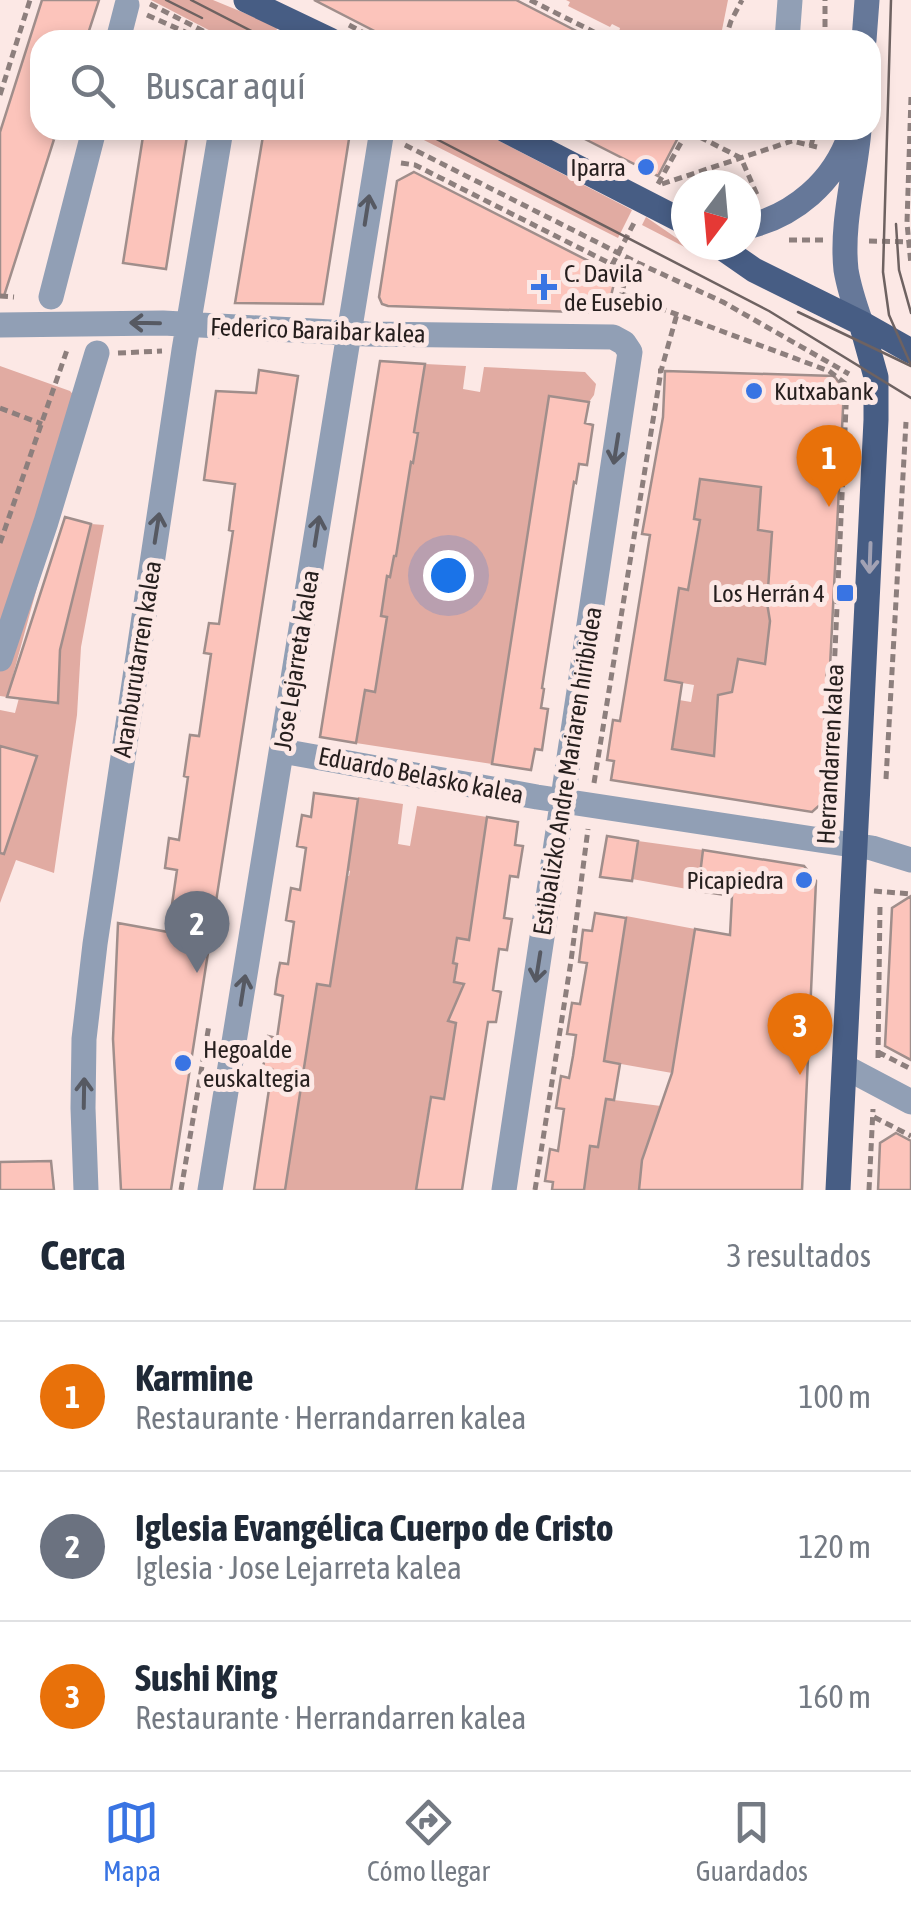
<!DOCTYPE html>
<html lang="es">
<meta charset="utf-8">
<style>
:root{--surface:#fff;--page:#f6f6f7;--text:#1f2937;--muted:#747a83;--line:#e0e1e3;--accent:#3974e3}
body{margin:0;font-family:"Asap Condensed",sans-serif;background:var(--page);color:var(--text)}
.compass{position:absolute;left:671px;top:170px;width:90px;height:90px;border-radius:50%;background:var(--surface);box-shadow:0 5px 15px #0003;rotate:196deg}
.you{position:absolute;left:448px;top:575px;width:35px;height:35px;margin:-25px;border:8px solid #fff;border-radius:50%;background:#1a73e8;box-shadow:0 0 0 15px #1a73e833}
.badge{display:grid;place-items:center;width:65px;height:65px;border-radius:50%;background:var(--accent);color:#fff;font-size:32px;font-weight:700}
.pin{position:absolute;translate:-50% -82px;filter:drop-shadow(0 2px 5px #0008)}
.pin::after{content:'';position:absolute;top:52px;width:35px;height:30px;background:inherit;clip-path:polygon(0 0,100% 0,50% 100%)}
.list{margin:0;padding:0;list-style:none}
h2{display:flex;justify-content:space-between;align-items:center;height:130px;margin:0;padding:0 40px;font-size:42px}
h2 small{font-size:32px;font-weight:400;color:var(--muted)}
.list li{display:grid;grid-template-columns:65px 1fr auto;gap:30px;align-items:center;box-sizing:border-box;height:150px;padding:0 40px;border-top:2px solid var(--line)}
.list b{display:block;font-size:38px;white-space:nowrap}
.list p{margin:0;font-size:32px;white-space:nowrap;color:var(--muted)}
.list em{font-size:32px;font-style:normal;color:var(--muted)}
.icon{flex:none;width:55px;height:55px;fill:none;stroke:currentColor;stroke-width:2;stroke-linecap:round;stroke-linejoin:round}
.map{position:relative;flex:none;width:911px;height:1190px;overflow:hidden}
.search{position:absolute;background:var(--surface);box-shadow:0 5px 15px #0003;left:30px;right:30px;top:30px;height:110px;display:flex;align-items:center;gap:25px;box-sizing:border-box;padding:0 35px;border-radius:30px;color:var(--muted);font-size:38px}
.sheet{height:580px;background:var(--surface)}
nav{display:flex;justify-content:space-around;align-items:center;box-sizing:border-box;height:140px;border-top:2px solid var(--line);background:var(--surface);font-size:28px;color:var(--muted)}
nav a{display:grid;justify-items:center;gap:5px}
nav .on{color:var(--accent)}
.map>svg:first-child{display:block}
</style>
<div class="map">
<svg width="911" height="1190" viewBox="0 0 911 1190">
<rect width="100%" height="100%" fill="#fce8e5"/>
<path fill="#e1aba2" d="M151 0H213L278 27 271 40H228Z
M566 0H728L720 40H635L619 32 620 28 612 24 610 27 568 6 570 2Z
M404 130H478L632 210 618 238Z
M646 217 704 257 642 225Z
M425 364 466 366 463 389 480 392 484 367 585 372 596 384 594 395 589 402 549 396 492 764 356 743 365 690 374 692 381 616 387 576H390L394 556 396 555 411 462H413L418 434 414 432Z
M0 366 70 391 86 409 7 697 0 696Z
M700 479 761 487 772 532 767 603 770 621 765 664 738 660 733 692 718 696 716 720 722 757 685 751 678 791 662 712 679 700 691 702 694 685 665 680 679 588 688 589 700 521 694 519Z
M91 524 104 525 81 647 77 715 54 873 16 860 0 903V847L37 756 0 746V710L15 713 19 698 58 703 60 650Z
M358 797 403 804 398 844 410 846 417 806 487 817 469 940 457 939 453 962 457 964 455 982 462 984 457 1016 449 1018 450 1022 456 1023 444 1099 430 1098 416 1188 424 1190H285L316 984 330 986 347 876H349L350 871 347 870Z
M638 841 703 850 698 891 632 879Z
M626 916 695 929 672 1073 604 1061Z
M598 1098 661 1106 642 1161 639 1190H584L590 1146 598 1147 600 1137Z"/>
<path fill="#fcc4bb" stroke="#a08e8b" stroke-width="2.5" fill-rule="evenodd" d="M42 0H99L86 40H40V130H57L4 296 0 295V132Z
M314 0H516L594 40H392Z
M144 130H188L166 269 123 263Z
M264 130H332L349 139 323 304 235 303Z
M567 130H682L658 176Z
M414 172 616 275 607 313 388 306 382 304 379 297 397 181Z
M380 361 425 364 414 432 418 433 413 463 411 462 396 556H394L390 577 387 576 381 616 387 617 375 692 365 690 356 743 320 737Z
M259 370 298 376 171 1190H121L113 1039 118 923 168 932 177 870 165 868 169 838 179 840 188 777 184 776 190 735 199 736 211 654 204 653 209 623 219 624 233 531 229 530 235 484 204 480 216 391 256 393Z
M665 371 834 376 844 389 830 667H827L824 733H826L825 772 821 804 812 812 611 780 614 761 607 760 613 720 620 721 650 535 642 534 663 417ZM700 479 761 487 758 530 772 532 767 603 770 621 765 664 738 659 732 692 718 695 714 756 672 749 682 683 665 680 679 588 688 590 700 520 694 519Z
M549 396 589 402 585 423 593 425 587 465 579 464 576 483 574 482 542 688 544 689 541 708 548 709 542 750 535 749 531 770 492 764Z
M65 517 91 524 60 650 58 703 7 697Z
M0 746 37 756 4 854 0 853Z
M314 793 358 799 347 876 330 986 317 984 285 1190H254L272 1069 263 1068 268 1036 277 1038 283 996 275 994 277 979 280 963 288 964 294 922 286 920 291 888 300 890 306 848 297 846 302 815 311 817Z
M487 817 518 822 515 845 523 846 518 877 510 876 504 918 512 919 507 950 499 949 496 969 493 990 501 992 496 1022H488L462 1190H416L431 1097 444 1099 456 1023 448 1021 464 984 454 982 457 964 453 963 457 938 469 940Z
M607 836 638 841 632 881 600 877Z
M703 850 804 866 816 881 802 1190H639L642 1160 672 1073 695 929 730 935 732 896 698 891Z
M911 896V1060L885 1046 892 908Z
M595 913 626 918 604 1061 620 1064 614 1100 606 1099 598 1147 590 1146 584 1190H552L553 1182 545 1181 550 1149 558 1151 564 1109 556 1108 561 1076 569 1078 573 1056 576 1035 567 1034 572 1003 580 1004 587 963 579 962 583 930 592 931Z
M896 1133 911 1141V1190H878L880 1143Z
M51 1161 54 1190H0V1162Z"/>
<g fill="none" stroke-linecap="round" stroke-linejoin="round">
<path stroke="#8d7f7d" stroke-width="5" stroke-dasharray="8 5" stroke-linecap="butt" d="M530 0 610 40
M150 4 221 40
M147 15 203 40
M349 25 377 40
M725 40 731 21 742 0
M825 40V0
M0 95 30 0
M911 97 907 223 911 265
M774 130 792 141 817 147
M688 131 741 158 758 197
M405 145 638 263 723 302 849 374
M811 146 815 130
M401 163 415 165 627 272 617 314
M658 184 688 130
M662 184 792 141
M789 240H823
M869 241 911 242
M612 265 634 223
M622 294 829 371 847 385 828 806 820 815
M0 296 14 297
M118 353 162 351
M658 371H661L677 314
M0 408 42 424
M0 543 67 350
M886 779 906 422
M594 783 661 371
M874 891 911 894
M878 1052 911 1069
M878 1058 880 905
M874 1117 911 1136
M181 1190 209 1025
M535 1190 571 961 588 829
M869 1190 873 1109"/>
<path stroke="#919fb5" stroke-width="25" d="M118 40 127 5
M787 40 790 0
M51 297 94 130
M0 325 163 323 368 334 613 337 624 343 630 352 504 1190
M0 659 46 522 97 353
M282 751 537 797 872 848 911 860
M845 1067 911 1102
M86 1190 83 1108 84 1039 95 944 184 350 221 130
M210 1190C268 837 322 483 382 130"/>
<path stroke="#667899" stroke-width="25" d="M864 40 867 0
M859 130C855 177 841 223 846 270 849 288 855 306 861 323
M746 227C794 216 834 182 850 135"/>
<path stroke="#475d84" stroke-width="25" d="M246 0 330 40
M505 130 686 223
M718 245 754 270 861 323 911 351
M838 1190 876 420V377L861 323"/>
<path stroke="#6e6261" stroke-width="2.5" d="M166 0 202 18
M191 0 269 40
M891 0 883 272 889 315 911 365
M419 130 769 311 911 398
M896 224 899 270 911 313
M798 312 911 366"/>
</g>
<defs><path id="oneway-shaft" d="M-6 0H5M1.5-3L5.5 0L1.5 3" fill="none" stroke-width="1.6" stroke-linecap="round" stroke-linejoin="round" transform="scale(2.5)"/></defs>
<g stroke="#565962">
<use href="#oneway-shaft" transform="translate(367 210) rotate(-81)"/>
<use href="#oneway-shaft" transform="translate(145 323) rotate(-179)"/>
<use href="#oneway-shaft" transform="translate(616 449) rotate(99)"/>
<use href="#oneway-shaft" transform="translate(157 528) rotate(-81)"/>
<use href="#oneway-shaft" transform="translate(317 531) rotate(-81)"/>
<use href="#oneway-shaft" transform="translate(538 967) rotate(99)"/>
<use href="#oneway-shaft" transform="translate(243 990) rotate(-81)"/>
<use href="#oneway-shaft" transform="translate(84 1093) rotate(-89)"/>
</g>
<use stroke="#a2a2b4" href="#oneway-shaft" transform="translate(870 558) rotate(92)"/>
<g fill="#3974e3" stroke="#fce8e5" stroke-width="4">
<circle cx="646" cy="167" r="10"/>
<path d="M539 272h10v10h10v10h-10v10h-10v-10h-10v-10h10z"/>
<circle cx="754" cy="391" r="10"/>
<rect x="835" y="583" width="20" height="20" rx="5"/>
<circle cx="804" cy="880" r="10"/>
<circle cx="183" cy="1063" r="10"/>
</g>
<g text-anchor="middle" stroke-width="10" stroke-linejoin="round" paint-order="stroke">
<g font-size="25" fill="#261f1e" stroke="#fce8e5" text-anchor="end">
<text x="626" y="176">Iparra</text>
<text x="564" y="282" text-anchor="start">C. Davila<tspan x="564" dy="29">de Eusebio</tspan></text>
<text x="774" y="400" text-anchor="start">Kutxabank</text>
<text x="825" y="602">Los Herrán 4</text>
<text x="784" y="889">Picapiedra</text>
<text x="203" y="1058" text-anchor="start">Hegoalde<tspan x="203" dy="29">euskaltegia</tspan></text>
</g>
<g font-size="25" fill="#261f1e" stroke="#fce8e5">
<text transform="translate(318 330) rotate(2)" y="9">Federico Baraibar kalea</text>
<text transform="translate(137 659) rotate(-81)" y="9">Aranburutarren kalea</text>
<text transform="translate(296 660) rotate(-81)" y="9">Jose Lejarreta kalea</text>
<text transform="translate(830 754) rotate(-87)" y="9">Herrandarren kalea</text>
<text transform="translate(567 771) rotate(-81)" y="9">Estibalizko Andre Mariaren hiribidea</text>
<text transform="translate(421 775) rotate(11)" y="9">Eduardo Belasko kalea</text>
</g>
</g>
</svg>
<svg class="compass" viewBox="-18 -18 36 36"><path d="M0-13l5 13h-10z" fill="#e53935"/><path d="M0 13l5-13h-10z" fill="#747a83"/></svg>
<div class="you"></div>
<div class="pin badge" style="left:829px;top:507px;background:#e8710a">1</div>
<div class="pin badge" style="left:197px;top:973px;background:#6b7280">2</div>
<div class="pin badge" style="left:800px;top:1075px;background:#e8710a">3</div>
<div class="search"><svg class="icon" aria-label="search" viewBox="0 0 24 24"><circle cx="10" cy="10" r="6"/><path d="M15 15l6 6"/></svg>Buscar aquí</div>
</div>
<section class="sheet">
<h2>Cerca<small>3 resultados</small></h2>
<ul class="list">
<li><span class="badge" style="background:#e8710a">1</span><div><b>Karmine</b><p>Restaurante · Herrandarren kalea</p></div><em>100 m</em></li>
<li><span class="badge" style="background:#6b7280">2</span><div><b>Iglesia Evangélica Cuerpo de Cristo</b><p>Iglesia · Jose Lejarreta kalea</p></div><em>120 m</em></li>
<li><span class="badge" style="background:#e8710a">3</span><div><b>Sushi King</b><p>Restaurante · Herrandarren kalea</p></div><em>160 m</em></li>
</ul>
</section>
<nav>
<a class="on"><svg class="icon" aria-label="map" viewBox="0 0 24 24"><path d="M3 6l6-2 6 2 6-2v14l-6 2-6-2-6 2zM9 4v14M15 6v14"/></svg>Mapa</a>
<a><svg class="icon" aria-label="directions" viewBox="0 0 24 24"><path d="M12 3l9 9-9 9-9-9zM9 14v-3h6M13 9l2 2-2 2"/></svg>Cómo llegar</a>
<a><svg class="icon" aria-label="saved" viewBox="0 0 24 24"><path d="M7 4h10v16l-5-4-5 4z"/></svg>Guardados</a>
</nav>
